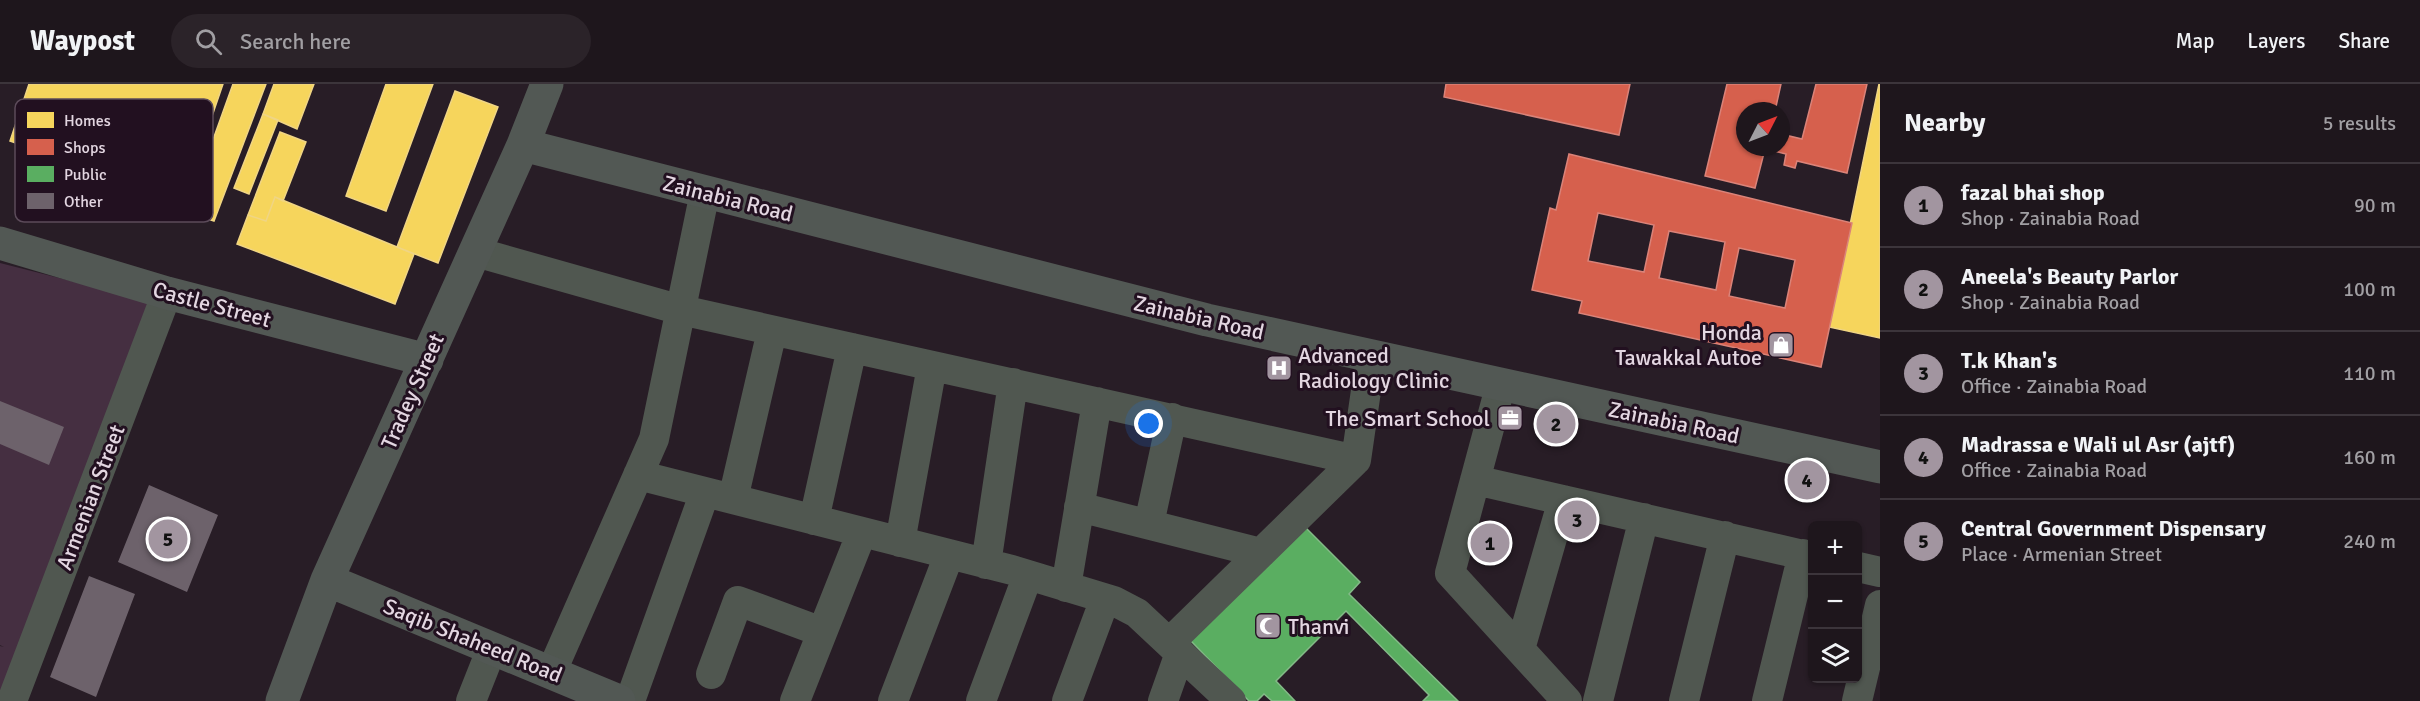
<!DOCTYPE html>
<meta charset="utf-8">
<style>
:root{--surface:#1e161c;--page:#2b2329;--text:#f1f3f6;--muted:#a19fa3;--line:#3c353b;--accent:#a295a0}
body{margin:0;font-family:Signika,sans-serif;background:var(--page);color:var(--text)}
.controls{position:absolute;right:18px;bottom:18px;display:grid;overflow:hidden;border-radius:9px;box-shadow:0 2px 4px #0004}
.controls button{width:54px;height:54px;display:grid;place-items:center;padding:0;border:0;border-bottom:2px solid var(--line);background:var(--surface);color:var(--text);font:30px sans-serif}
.compass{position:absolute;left:1736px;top:18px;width:54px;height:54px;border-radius:50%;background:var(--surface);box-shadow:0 2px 4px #0004;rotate:48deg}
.you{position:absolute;left:1149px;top:340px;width:21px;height:21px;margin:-15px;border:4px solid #fff;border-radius:50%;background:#1a73e8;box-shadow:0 0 0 9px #1a73e833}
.badge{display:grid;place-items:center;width:39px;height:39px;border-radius:50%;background:var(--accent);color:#111;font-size:20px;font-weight:700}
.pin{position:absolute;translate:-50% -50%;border:3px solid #fff;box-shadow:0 2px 6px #0006}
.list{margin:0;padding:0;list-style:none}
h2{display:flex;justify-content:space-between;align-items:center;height:78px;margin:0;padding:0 24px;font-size:26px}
h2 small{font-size:20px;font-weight:400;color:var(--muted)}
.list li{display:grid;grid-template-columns:39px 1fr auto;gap:18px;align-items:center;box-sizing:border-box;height:84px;padding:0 24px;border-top:2px solid var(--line)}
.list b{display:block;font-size:22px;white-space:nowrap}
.list p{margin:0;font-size:20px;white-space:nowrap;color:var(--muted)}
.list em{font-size:20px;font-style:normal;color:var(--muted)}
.icon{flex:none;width:33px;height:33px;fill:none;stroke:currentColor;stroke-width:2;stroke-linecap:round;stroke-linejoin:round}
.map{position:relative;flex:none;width:1880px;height:617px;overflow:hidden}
header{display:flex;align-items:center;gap:36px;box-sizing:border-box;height:84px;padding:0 30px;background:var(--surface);border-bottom:2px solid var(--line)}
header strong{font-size:28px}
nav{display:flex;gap:33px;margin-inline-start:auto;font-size:21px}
.search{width:420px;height:54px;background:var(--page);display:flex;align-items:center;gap:15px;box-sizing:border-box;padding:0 21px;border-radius:33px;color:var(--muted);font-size:22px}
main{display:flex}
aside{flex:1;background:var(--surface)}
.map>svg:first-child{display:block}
</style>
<header>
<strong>Waypost</strong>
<div class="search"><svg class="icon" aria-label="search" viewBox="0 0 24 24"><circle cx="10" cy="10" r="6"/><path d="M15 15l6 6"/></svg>Search here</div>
<nav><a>Map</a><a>Layers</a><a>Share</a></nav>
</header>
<main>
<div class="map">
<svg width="1880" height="617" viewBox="0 0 1880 617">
<rect width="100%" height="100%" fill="#281d26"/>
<path fill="#452f41" d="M0 179 150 217 0 610V562L4 563 0 561Z"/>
<path fill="#f6d55c" stroke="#f0d584" stroke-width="1.5" d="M29 0H223L183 117 10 57Z
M233 0H266L214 137 187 128Z
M274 0H314L297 45 263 30Z
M386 0H433L386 127 346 112Z
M1879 0H1880V254L1829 243Z
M455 7 498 23 438 179 397 163Z
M263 30 278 36 249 110 234 104Z
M280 48 306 58 283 117 275 113 266 137 248 131Z
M275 113 414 170 395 220 237 160 248 131 266 137Z"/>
<path fill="#d6604d" stroke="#da8379" stroke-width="1.5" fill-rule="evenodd" d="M1446 0H1630L1619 51 1444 13Z
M1727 0H1781L1775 27H1745V63H1781V50L1802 55 1816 0H1867L1847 89 1797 77 1795 84 1784 81 1786 70 1765 65 1755 104 1705 92Z
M1569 70 1852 139 1821 283 1579 229 1582 217 1532 206 1550 124 1556 126ZM1598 129 1654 141 1644 188 1588 177ZM1669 147 1725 158 1716 206 1659 194ZM1739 164 1795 176 1785 224 1729 212Z"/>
<path fill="#5aae61" stroke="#83ba87" stroke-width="1.5" d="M1306 444 1360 498 1349 510 1458 617H1423L1429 611 1346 527 1276 597 1295 617H1272L1264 610 1257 617H1249L1190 556Z"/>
<path fill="#6d626b" d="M0 317 64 343 49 381 0 360Z
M149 401 218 431 187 508 118 478Z
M89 492 135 510 96 613 50 593Z"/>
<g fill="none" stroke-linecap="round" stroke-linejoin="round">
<path stroke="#505750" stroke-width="30" d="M476 168 681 226 1356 376
M1501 300 1450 489 1567 617
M638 391 1012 486 1114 517 1137 529 1231 617
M1475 396 1812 473
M733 415 772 247
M1079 423 1261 469
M814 436 852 264
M1149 440 1172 334
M900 458 932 282
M986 480 1013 299
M1858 483 1880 488
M1066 503 1097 318
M1169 559 1356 376 1371 272
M1520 565 1563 416
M551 589 654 355 705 108
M711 590 738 517 822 548
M12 617 167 209
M471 617 492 564
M630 617 705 408
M795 617 862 448
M893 617 949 471
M981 617 1028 491
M1067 617 1105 515
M1163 617 1180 569
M1598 617 1644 434
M1684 617 1725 452
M1767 617 1803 470
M1857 617 1880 521"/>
<path stroke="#525854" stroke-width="33" d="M523 61 1207 236 1880 383
M0 159 167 209 427 276
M327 496 619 617
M282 617 327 496 523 61 547 0"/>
</g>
<defs>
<symbol id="shop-square" viewBox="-11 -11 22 22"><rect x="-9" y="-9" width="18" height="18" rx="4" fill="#a295a0" stroke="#221020"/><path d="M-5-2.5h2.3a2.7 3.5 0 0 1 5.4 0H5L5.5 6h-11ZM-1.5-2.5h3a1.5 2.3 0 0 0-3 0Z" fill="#fff"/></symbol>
<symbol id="hospital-square" viewBox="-11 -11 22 22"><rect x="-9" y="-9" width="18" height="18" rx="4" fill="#a295a0" stroke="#221020"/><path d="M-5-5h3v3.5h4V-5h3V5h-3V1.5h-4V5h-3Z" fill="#fff"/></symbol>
<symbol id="office-square" viewBox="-11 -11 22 22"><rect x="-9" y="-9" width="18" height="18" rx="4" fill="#a295a0" stroke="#221020"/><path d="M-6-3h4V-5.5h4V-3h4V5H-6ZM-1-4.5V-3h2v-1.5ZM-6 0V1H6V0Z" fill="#fff"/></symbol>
<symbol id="mosque-square" viewBox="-11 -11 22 22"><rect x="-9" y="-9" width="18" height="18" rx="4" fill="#a295a0" stroke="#221020"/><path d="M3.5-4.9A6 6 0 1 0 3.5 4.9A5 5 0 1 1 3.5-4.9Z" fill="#fff"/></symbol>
</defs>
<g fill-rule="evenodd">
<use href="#shop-square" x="1766" y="246" width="30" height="30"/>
<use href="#hospital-square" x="1264" y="269" width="30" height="30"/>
<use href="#office-square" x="1495" y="319" width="30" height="30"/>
<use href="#mosque-square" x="1253" y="527" width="30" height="30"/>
</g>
<g text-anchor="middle" stroke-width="6" stroke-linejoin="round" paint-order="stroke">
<g font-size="22" fill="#e3d6e1" stroke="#221020">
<text transform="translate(728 114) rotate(14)" y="8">Zainabia Road</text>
<text transform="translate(212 220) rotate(15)" y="8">Castle Street</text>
<text transform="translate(1199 233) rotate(13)" y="8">Zainabia Road</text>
<text transform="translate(412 307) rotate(-66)" y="8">Tradey Street</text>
<text transform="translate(1674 338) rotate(12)" y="8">Zainabia Road</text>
<text transform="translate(90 413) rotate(-69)" y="8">Armenian Street</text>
<text transform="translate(473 556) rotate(22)" y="8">Saqib Shaheed Road</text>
</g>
<g font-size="22" fill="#e3d6e1" stroke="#221020" text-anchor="end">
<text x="1762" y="256">Honda<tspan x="1762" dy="25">Tawakkal Autoe</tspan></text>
<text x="1298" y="279" text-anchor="start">Advanced<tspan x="1298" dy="25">Radiology Clinic</tspan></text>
<text x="1490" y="342">The Smart School</text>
<text x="1288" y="550" text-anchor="start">Thanvi</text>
</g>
</g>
<rect x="15" y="15" width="198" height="123" rx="9" fill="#221020" stroke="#5c4b5a" stroke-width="1.5"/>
<rect x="27" y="28" width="27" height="16" fill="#f6d55c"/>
<rect x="27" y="55" width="27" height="16" fill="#d6604d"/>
<rect x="27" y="82" width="27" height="16" fill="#5aae61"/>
<rect x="27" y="109" width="27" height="16" fill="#6d626b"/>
<g font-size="16" fill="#e3d6e1">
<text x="64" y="42">Homes</text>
<text x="64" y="69">Shops</text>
<text x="64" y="96">Public</text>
<text x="64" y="123">Other</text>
</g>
</svg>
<div class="controls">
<button>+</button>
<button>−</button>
<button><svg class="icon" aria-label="layers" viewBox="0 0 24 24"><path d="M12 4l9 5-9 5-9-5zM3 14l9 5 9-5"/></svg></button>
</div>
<svg class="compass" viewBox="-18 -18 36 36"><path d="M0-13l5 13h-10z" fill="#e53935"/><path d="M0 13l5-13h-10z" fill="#a19fa3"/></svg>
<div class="you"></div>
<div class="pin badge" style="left:1490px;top:459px">1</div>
<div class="pin badge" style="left:1556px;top:340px">2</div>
<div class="pin badge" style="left:1577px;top:436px">3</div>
<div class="pin badge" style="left:1807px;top:396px">4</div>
<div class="pin badge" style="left:168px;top:455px">5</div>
</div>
<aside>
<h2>Nearby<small>5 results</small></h2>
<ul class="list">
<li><span class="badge">1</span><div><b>fazal bhai shop</b><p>Shop · Zainabia Road</p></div><em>90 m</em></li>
<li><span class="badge">2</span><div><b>Aneela's Beauty Parlor</b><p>Shop · Zainabia Road</p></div><em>100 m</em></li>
<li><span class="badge">3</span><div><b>T.k Khan's</b><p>Office · Zainabia Road</p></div><em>110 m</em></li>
<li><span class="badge">4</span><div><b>Madrassa e Wali ul Asr (ajtf)</b><p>Office · Zainabia Road</p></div><em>160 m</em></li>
<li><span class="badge">5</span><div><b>Central Government Dispensary</b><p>Place · Armenian Street</p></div><em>240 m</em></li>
</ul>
</aside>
</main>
